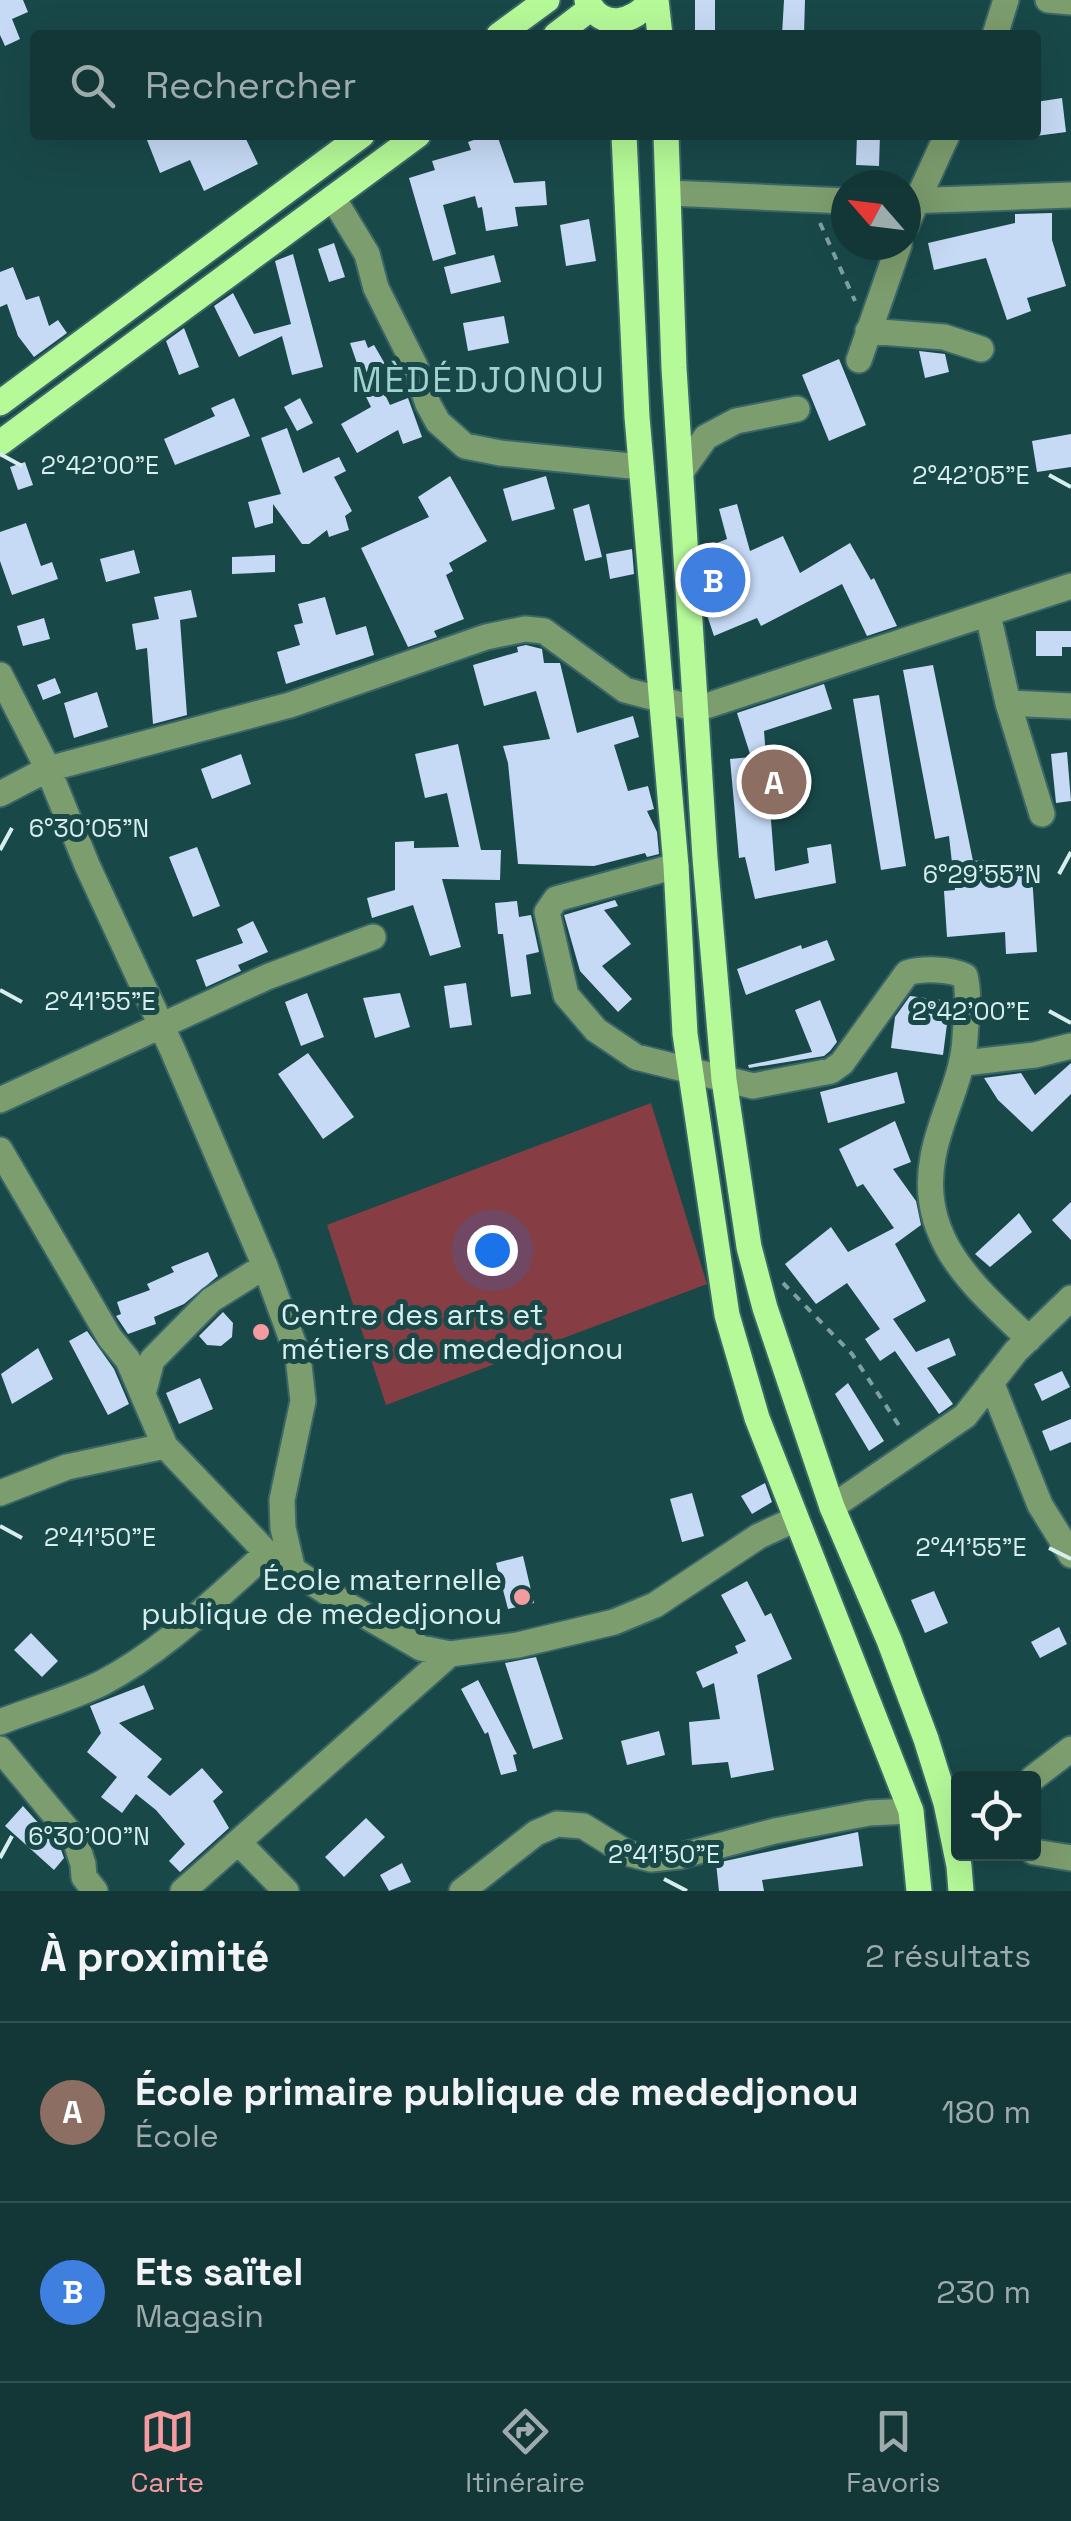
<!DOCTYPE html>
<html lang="fr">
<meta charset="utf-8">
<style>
:root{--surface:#133637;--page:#1c3e3f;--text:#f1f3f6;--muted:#9dabad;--line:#325052;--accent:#f49b9f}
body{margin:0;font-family:"Space Grotesk",sans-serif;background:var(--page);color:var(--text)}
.controls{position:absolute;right:30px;bottom:30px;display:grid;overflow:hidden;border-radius:10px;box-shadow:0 10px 40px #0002}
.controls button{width:90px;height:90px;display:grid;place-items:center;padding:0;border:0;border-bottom:2px solid var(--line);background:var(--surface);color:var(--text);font:50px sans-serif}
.compass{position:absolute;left:831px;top:170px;width:90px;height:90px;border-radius:50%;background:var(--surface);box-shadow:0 10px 40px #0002;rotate:298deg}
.you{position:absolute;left:492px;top:1250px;width:35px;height:35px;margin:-25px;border:8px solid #fff;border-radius:50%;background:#1a73e8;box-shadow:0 0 0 15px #1a73e833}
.badge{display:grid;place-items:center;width:65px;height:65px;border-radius:50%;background:var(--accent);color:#fff;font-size:32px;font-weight:700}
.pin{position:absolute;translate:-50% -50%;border:5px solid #fff;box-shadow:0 2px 10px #0006}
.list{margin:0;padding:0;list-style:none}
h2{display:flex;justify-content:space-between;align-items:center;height:130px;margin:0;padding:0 40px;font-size:42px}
h2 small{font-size:32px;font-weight:400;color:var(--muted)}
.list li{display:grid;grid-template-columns:65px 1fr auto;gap:30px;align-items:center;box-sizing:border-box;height:180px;padding:0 40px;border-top:2px solid var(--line)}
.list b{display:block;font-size:38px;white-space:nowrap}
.list p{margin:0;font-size:32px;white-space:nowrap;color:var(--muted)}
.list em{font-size:32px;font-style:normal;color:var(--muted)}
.icon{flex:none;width:55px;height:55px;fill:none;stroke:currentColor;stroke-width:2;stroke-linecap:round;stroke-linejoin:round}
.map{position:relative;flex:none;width:1071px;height:1891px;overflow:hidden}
.search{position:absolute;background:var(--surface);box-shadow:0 10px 40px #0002;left:30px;right:30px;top:30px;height:110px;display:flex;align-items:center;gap:25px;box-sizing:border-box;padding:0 35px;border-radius:10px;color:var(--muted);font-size:38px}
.sheet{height:490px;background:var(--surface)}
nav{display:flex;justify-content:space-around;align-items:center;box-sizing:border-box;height:140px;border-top:2px solid var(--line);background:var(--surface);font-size:28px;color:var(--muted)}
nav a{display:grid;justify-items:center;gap:5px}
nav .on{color:var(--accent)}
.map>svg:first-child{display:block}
</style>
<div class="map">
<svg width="1071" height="1891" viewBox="0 0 1071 1891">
<rect width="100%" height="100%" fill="#194849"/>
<path fill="#863e44" d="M651 1103 707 1284 386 1405 327 1225Z"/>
<path fill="#c6daf5" d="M0 0H23L28 12 12 19 20 39 5 46 0 35Z
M695 0H715V35H695Z
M784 0H805L804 35H782Z
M1062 98 1066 132 1036 136V102Z
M145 135H244L258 164 204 191 190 160 160 173Z
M488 135H497L514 183 545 181 547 205 515 207 518 226 486 231 482 207 478 208 475 196 443 205 456 254 433 261 409 178 435 170 432 161 471 150 468 142Z
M857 135H880L879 166 856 165Z
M1052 213V240L1066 286 1027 298 1031 311 1007 320 986 258 934 270 928 243 1015 223V214Z
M589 219 596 261 566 266 560 225Z
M334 243 345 277 329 282 318 249Z
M293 254 323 367 292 375 282 336 239 357 214 306 233 293 254 334 291 324 275 261Z
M494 255 501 282 451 294 444 267Z
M13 267 26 300 39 296 49 326 58 320 67 333 34 357 18 336 7 304 0 307V272Z
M504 316 509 343 468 351 463 323Z
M184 328 199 367 179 375 166 341Z
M365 340 368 348 374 345 385 364 373 370 390 405 408 398 422 437 403 444 398 430 357 453 341 424 371 407 354 372 359 369 350 343Z
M919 351 945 354 949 372 925 378Z
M839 359 866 425 829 441 802 375Z
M234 398 250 436 175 465 164 439 215 416 211 408Z
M300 398 313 423 297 431 284 407Z
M287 428 303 473 339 457 346 471 334 477 352 511 345 516 349 530 329 537 327 530 309 544H302L273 504V523L255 528 248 502 281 494 261 438Z
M1071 434V467L1037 472 1032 441Z
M25 462 33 485 18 490 10 467Z
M450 476 487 541 449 563 453 571 446 575 464 619 434 631 437 637 408 647 361 548 429 517 418 497Z
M546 476 555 509 512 521 503 489Z
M589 504 602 557 585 561 573 509Z
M737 504 750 551 783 536 800 573 850 543 871 580 874 578 897 626 867 636 842 584 761 626 757 618 714 636 706 612 724 604 702 549 727 539 719 509Z
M26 523 41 566 52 562 58 579 12 595 0 561V532Z
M632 549 634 574 610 579 606 554Z
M134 550 140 573 106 582 100 559Z
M275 555V572L232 574V557Z
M191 590 197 617 180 620 187 715 153 724 147 648 136 650 132 624 159 619 154 597Z
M325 597 336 635 366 626 374 655 286 684 277 652 300 645 294 625 303 623 298 604Z
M44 618 50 639 23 646 17 626Z
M1036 631H1071V647H1062V656H1036Z
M526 645 542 649 544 663H560L577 733 633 716 639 737 614 745 628 791 648 786 654 809 647 811 657 832 659 854 647 857 645 853 594 866 518 864 508 763 503 746 550 739 536 691 484 706 473 665 518 652 517 647Z
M933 665 973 861 987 860 989 878 1032 875 1037 952 1006 954 1005 932 947 937 944 891 955 890 949 836 935 839 903 670Z
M55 678 61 693 43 700 37 685Z
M824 684 832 709 764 731 775 871 809 863 807 848 831 844 836 883 755 899 745 857 739 858 730 759 751 757 737 713Z
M97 692 108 727 74 738 64 703Z
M879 695 906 866 881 870 853 699Z
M458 744 481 850H501L500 880 442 879 461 947 430 956 413 905 372 918 367 898 395 890V842L414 841V848L459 847 447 793 425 798 415 754Z
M1067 752 1071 801 1056 803 1051 754Z
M241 754 251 784 212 799 201 769Z
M197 847 220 906 193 917 169 857Z
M615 900 618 906 604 910 631 944 602 966 632 999 618 1012 580 971 564 915Z
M517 901 519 917 531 915 539 952 526 955 531 994 511 997 503 934H498L495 903Z
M253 921 268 952 238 965 241 971 206 987 196 960 243 943 237 929Z
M827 940 835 960 746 995 737 969 801 945 802 949Z
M466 983 472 1025 450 1028 444 986Z
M307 993 324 1037 301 1046 285 1002Z
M400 993 410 1027 375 1038 363 998Z
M910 996 950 1001 943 1055 891 1048 895 1017Z
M820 1000 837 1042 830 1051 824 1056 749 1068 748 1065 812 1052 795 1010Z
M308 1053 354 1117 323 1139 278 1074Z
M1071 1063V1094L1032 1132 998 1100 984 1078 1021 1073 1035 1095Z
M897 1072 905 1103 828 1123 820 1092Z
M895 1121 911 1162 893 1169 916 1201 921 1225 895 1244 926 1301 893 1319 916 1352 949 1338 956 1355 927 1368 953 1404 939 1414 895 1351 880 1361 865 1339 880 1329 847 1283 816 1304 785 1264 831 1227 848 1252 894 1228 863 1184 857 1187 839 1149Z
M1071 1202V1240L1052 1220Z
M1019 1213 1032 1232 990 1267 975 1254Z
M208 1252 218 1276 184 1304 154 1317 156 1324 128 1334 116 1316 121 1314 117 1302 150 1290 147 1284 174 1272 171 1267Z
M223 1312 233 1323 232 1337 221 1346 207 1345 199 1336Z
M87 1331 114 1369 129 1404 108 1415 69 1341Z
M38 1348 53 1379 12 1404 1 1374Z
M1062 1371 1070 1387 1042 1401 1034 1384Z
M200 1378 213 1409 179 1424 166 1393Z
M848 1383 884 1441 869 1451 835 1394Z
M1071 1419V1442L1050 1451 1042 1431Z
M765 1483 772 1502 752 1514 741 1496Z
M692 1493 704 1536 682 1542 670 1499Z
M523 1556 534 1603 508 1609 496 1563Z
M747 1581 765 1616 771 1613 792 1659 757 1675 774 1770 731 1778 728 1762 692 1765 689 1722 720 1719 714 1683 703 1688 696 1672 738 1653 735 1646 746 1641 721 1595Z
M934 1591 948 1623 925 1633 911 1600Z
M1059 1627 1067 1644 1040 1658 1031 1642Z
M31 1633 58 1661 42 1677 14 1650Z
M536 1657 563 1739 533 1749 505 1663Z
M478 1680 517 1754 513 1755 517 1771 501 1775 488 1732 485 1734 461 1689Z
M144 1685 154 1709 119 1723 162 1759 147 1777 170 1796 202 1768 223 1792 213 1801 229 1828 180 1872 169 1861 185 1844 156 1810 136 1794 122 1813 101 1797 117 1777 87 1752 101 1733 90 1706Z
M659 1731 665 1755 627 1765 621 1741Z
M23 1806 60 1847 64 1858 54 1870 5 1826Z
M366 1818 385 1837 344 1877 325 1857Z
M858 1832 863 1866 762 1880 764 1891H719L716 1863Z
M402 1863 411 1882 389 1891 380 1875Z"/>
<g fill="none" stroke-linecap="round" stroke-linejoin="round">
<defs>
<path id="minor" d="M1048 0 1071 2
M995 35 1006 0
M670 193 846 201
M333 198 367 254 376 288 415 366 428 404 438 422 465 446 500 453 641 467
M906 201 1071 195
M906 225 947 135
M868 331 944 337 981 349
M859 360 899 245
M683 469 706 437 736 421 797 409
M988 615 1008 703 1042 814
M0 675 48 769 87 865 173 1051 265 1266 298 1356 303 1401 282 1500 283 1528 293 1571
M1008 703 1071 706
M0 794 48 769 290 705 486 637 525 629 544 631 625 690 697 709 1071 586
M676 866 556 899 547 912 566 995 596 1030 636 1057 753 1086 831 1071 842 1063 907 973C923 968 950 969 965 976 970 995 966 1019 965 1038 963 1080 940 1116 933 1157 917 1240 976 1288 1029 1339
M964 1063 1035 1055 1071 1046
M0 1100 267 977 373 937
M0 1150 110 1338 128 1360 165 1446 267 1553 342 1602 421 1648 450 1654 518 1645 614 1622 655 1605 759 1536 796 1519
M991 1382 1040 1505 1071 1555
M143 1394 152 1360 211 1300 265 1266
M0 1493 67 1467 165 1446
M832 1507 965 1416 1016 1351 1071 1298
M0 1722C33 1709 70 1699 102 1683 165 1650 215 1599 267 1553
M0 1749 75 1839 83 1864 84 1877 95 1891
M1033 1778 1071 1749
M239 1843 286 1891
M1034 1852 1071 1858
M183 1891 450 1654
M462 1891 536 1833 557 1824 583 1826 627 1853 651 1859 680 1856 775 1831 869 1813 911 1811"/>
<path id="major" d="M587 0C601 31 634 24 651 0
M656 0 660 35
M499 35 547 0
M556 35 591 8
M624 135 637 417 676 866 685 1034 727 1315 757 1418 911 1811 919 1891
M666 135 674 368 705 858 724 1080 749 1247 765 1308 832 1507 889 1640 926 1739 946 1803 959 1866 961 1891
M0 403 362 135
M0 443 418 135"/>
</defs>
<use href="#minor" stroke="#3b6667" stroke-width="29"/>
<use href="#major" stroke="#3b6667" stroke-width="29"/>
<path stroke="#7da0a0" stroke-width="4" stroke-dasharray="8 8" stroke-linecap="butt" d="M820 223 855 301
M783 1283 852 1354 902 1430"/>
<use href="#minor" stroke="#7c9d6e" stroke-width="25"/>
<use href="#major" stroke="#b5f998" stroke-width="25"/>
</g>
<path fill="none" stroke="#d7eeee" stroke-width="4" d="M0 454 22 466M1049 475 1071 487M0 850 12 828M1059 874 1071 852M0 990 22 1002M1049 1011 1071 1023M0 1526 22 1538M1049 1548 1071 1559M0 1858 12 1836M664 1879 687 1891"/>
<g fill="#f49b9f" stroke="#194849" stroke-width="4">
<circle cx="261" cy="1332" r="10"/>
<circle cx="522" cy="1597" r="10"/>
</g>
<g text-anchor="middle" stroke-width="10" stroke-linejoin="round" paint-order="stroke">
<g font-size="30" fill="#d7eeee" stroke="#194849" text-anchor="start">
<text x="281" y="1325">Centre des arts et<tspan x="281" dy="34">métiers de mededjonou</tspan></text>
<text x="502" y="1590" text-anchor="end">École maternelle<tspan x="502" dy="34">publique de mededjonou</tspan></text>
</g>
<g font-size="35" letter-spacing="2.5" fill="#a1d2d2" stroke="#194849">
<text x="479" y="392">MÈDÉDJONOU</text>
</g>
</g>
<g font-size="25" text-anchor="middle" fill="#d7eeee" stroke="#194849" stroke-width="10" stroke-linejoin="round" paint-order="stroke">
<text x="100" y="474">2°42'00"E</text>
<text x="971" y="484">2°42'05"E</text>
<text x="89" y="837">6°30'05"N</text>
<text x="982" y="883">6°29'55"N</text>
<text x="100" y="1010">2°41'55"E</text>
<text x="971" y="1020">2°42'00"E</text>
<text x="100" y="1546">2°41'50"E</text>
<text x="971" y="1556">2°41'55"E</text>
<text x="89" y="1845">6°30'00"N</text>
<text x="664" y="1863">2°41'50"E</text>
</g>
</svg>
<div class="controls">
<button><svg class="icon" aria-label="locate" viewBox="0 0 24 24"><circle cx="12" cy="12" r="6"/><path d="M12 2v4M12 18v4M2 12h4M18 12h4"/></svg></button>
</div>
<svg class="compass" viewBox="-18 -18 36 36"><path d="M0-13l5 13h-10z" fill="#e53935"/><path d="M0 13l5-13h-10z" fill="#9dabad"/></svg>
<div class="you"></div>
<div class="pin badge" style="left:774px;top:782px;background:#8d6e63">A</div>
<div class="pin badge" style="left:713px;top:580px;background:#3f7fe0">B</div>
<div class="search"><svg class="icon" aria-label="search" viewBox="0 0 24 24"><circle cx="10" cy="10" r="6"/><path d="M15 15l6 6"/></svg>Rechercher</div>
</div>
<section class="sheet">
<h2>À proximité<small>2 résultats</small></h2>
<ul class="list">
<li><span class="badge" style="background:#8d6e63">A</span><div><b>École primaire publique de mededjonou</b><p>École</p></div><em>180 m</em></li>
<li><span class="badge" style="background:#3f7fe0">B</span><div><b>Ets saïtel</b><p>Magasin</p></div><em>230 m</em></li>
</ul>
</section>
<nav>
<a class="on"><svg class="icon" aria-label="map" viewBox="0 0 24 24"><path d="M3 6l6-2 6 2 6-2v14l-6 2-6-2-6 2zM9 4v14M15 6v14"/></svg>Carte</a>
<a><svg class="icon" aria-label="directions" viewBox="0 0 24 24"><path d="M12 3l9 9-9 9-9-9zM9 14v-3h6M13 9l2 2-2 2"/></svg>Itinéraire</a>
<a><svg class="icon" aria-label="saved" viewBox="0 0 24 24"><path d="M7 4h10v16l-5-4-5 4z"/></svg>Favoris</a>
</nav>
